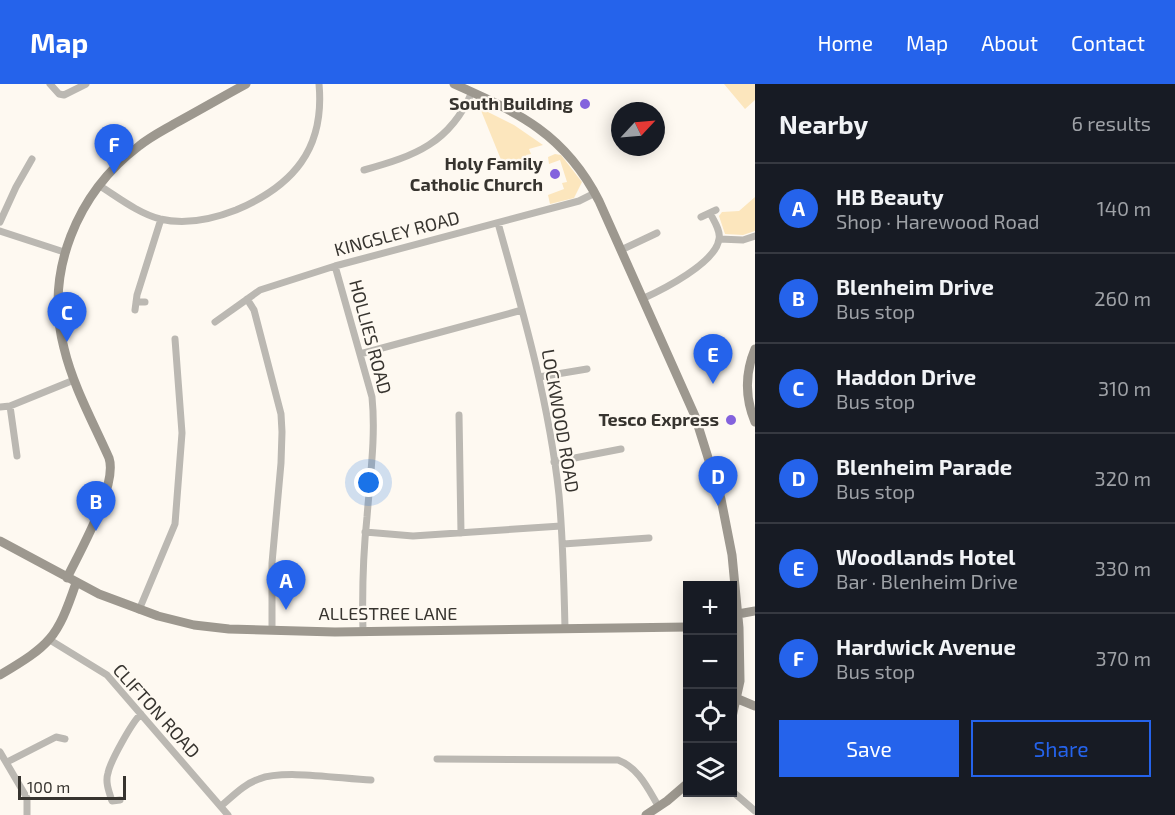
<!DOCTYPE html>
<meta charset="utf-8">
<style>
:root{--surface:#171b24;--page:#20242c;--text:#f1f3f6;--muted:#9ea1a6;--line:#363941;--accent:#2563eb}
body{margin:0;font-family:"Exo 2",sans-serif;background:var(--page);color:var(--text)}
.controls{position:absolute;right:18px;bottom:18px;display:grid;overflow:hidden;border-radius:0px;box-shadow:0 3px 15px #0003}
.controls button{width:54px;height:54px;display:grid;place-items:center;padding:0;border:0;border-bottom:2px solid var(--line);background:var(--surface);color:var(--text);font:30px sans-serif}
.compass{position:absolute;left:611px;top:18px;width:54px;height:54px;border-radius:50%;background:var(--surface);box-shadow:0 3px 15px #0003;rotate:64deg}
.scale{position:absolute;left:18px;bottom:15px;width:108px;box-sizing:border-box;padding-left:6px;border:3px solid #37342f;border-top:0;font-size:16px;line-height:21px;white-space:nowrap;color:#37342f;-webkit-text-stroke:4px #fef9f1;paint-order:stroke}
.you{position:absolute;left:369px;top:399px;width:21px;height:21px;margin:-15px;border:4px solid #fff;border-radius:50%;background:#1a73e8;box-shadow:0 0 0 9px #1a73e833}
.badge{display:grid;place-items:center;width:39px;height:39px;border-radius:50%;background:var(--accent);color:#fff;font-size:20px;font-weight:700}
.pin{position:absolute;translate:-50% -50px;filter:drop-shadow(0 2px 3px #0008)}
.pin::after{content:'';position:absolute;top:32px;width:21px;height:18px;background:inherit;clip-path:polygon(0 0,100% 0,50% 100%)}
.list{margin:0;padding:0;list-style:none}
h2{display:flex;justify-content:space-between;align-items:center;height:78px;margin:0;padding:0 24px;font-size:26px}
h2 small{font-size:20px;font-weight:400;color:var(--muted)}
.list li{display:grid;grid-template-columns:39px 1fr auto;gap:18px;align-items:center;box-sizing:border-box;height:90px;padding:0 24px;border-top:2px solid var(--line)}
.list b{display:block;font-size:22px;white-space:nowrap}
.list p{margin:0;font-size:20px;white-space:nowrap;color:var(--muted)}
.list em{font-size:20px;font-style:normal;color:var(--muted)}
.actions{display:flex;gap:12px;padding:18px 24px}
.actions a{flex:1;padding:14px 0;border:2px solid var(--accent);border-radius:0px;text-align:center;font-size:21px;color:var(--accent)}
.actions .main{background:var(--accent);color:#fff}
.icon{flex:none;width:33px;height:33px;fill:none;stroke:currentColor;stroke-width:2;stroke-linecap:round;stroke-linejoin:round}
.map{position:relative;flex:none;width:755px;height:731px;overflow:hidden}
header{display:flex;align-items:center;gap:36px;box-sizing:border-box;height:84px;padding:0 30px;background:var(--accent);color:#fff}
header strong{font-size:28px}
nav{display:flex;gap:33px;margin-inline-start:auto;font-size:21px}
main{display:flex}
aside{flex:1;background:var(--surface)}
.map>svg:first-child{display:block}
</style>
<header>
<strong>Map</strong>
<nav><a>Home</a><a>Map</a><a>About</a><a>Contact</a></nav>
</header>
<main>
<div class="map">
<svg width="755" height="731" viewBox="0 0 755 731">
<rect width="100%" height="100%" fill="#fef9f1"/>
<path fill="#fce6bd" d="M724 0H755V16L745 25Z
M480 24 514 41 543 61 529 65 531 70 526 71 528 77 532 76 534 82 506 88Z
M555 70 561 71 582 98 574 114 550 120 548 111 564 105 562 99 567 98 560 76 549 80 548 73Z
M755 113V147L743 151 725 150 719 132 722 128 739 127Z"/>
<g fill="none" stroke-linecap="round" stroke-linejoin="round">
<path stroke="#bbb8b2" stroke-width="7" d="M50 0 59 10 64 11 86 0
M364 86C415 72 450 59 472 8
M100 102C119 114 138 129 160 135 185 141 213 135 236 126 293 102 325 65 319 0
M701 133 716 126
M0 138 16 103 32 75
M498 139C523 228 549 318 559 411 563 455 564 500 565 544
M0 147 64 168
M719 155 743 156 755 152
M621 166 657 149
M335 182 372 313C376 353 370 393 367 433 363 471 362 509 363 548
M247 215 254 226 281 330 282 348 281 379 272 479V546
M642 215C662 206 716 179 719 155 721 147 714 137 710 129
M136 218H145
M135 226 137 211 161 135
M215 238 260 206 335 182 579 117 595 109
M360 270 522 226
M539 293 587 285
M10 322 17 372
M0 323 10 322 74 296
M459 331 461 449
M554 378 621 365
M365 448 413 452 561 442
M563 460 649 454
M139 526 175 440 182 349 175 255
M50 556 107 591 228 731
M0 668 27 714V731
M437 675 618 676C639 684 648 705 659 723
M7 678 56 653 65 655
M732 707 755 727
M120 716 112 717C109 708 105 698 108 689 110 678 132 638 141 630
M221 722C233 712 244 700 259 695 284 685 342 695 371 696"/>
<path stroke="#9d988f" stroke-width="9" d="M454 0C519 29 565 50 599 117L695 332 721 415 732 471 739 544 740 597 732 633
M755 265C745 289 745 314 755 338
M0 457 99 510 158 532 194 541 229 545 335 548 688 543
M67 494C80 467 118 401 109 374 93 338 73 302 64 264 44 188 77 109 139 62 150 53 162 47 174 40 198 27 222 13 246 0
M738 530 755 527
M0 591C50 561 57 555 76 499
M738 615 755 622
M646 731 667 717 688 699"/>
</g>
<g fill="#8362dd" stroke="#fef9f1" stroke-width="2">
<circle cx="585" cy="20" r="6"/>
<circle cx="555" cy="90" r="6"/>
<circle cx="731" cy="336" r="6"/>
</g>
<g text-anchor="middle" stroke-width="4.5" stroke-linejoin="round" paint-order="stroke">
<g font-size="18" font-weight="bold" fill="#37342f" stroke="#fef9f1" text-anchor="end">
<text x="573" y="26">South Building</text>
<text x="543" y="86">Holy Family<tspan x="543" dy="21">Catholic Church</tspan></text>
<text x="719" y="342">Tesco Express</text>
</g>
<g font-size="18" fill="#37342f" stroke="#fef9f1">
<text transform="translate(397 150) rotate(-15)" y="6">KINGSLEY ROAD</text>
<text transform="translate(370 253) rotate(75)" y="6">HOLLIES ROAD</text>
<text transform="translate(560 337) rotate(80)" y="6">LOCKWOOD ROAD</text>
<text x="388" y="536">ALLESTREE LANE</text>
<text transform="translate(156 627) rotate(48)" y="6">CLIFTON ROAD</text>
</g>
</g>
</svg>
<div class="controls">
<button>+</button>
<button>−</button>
<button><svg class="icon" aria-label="locate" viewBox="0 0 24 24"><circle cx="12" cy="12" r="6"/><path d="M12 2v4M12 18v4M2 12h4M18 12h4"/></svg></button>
<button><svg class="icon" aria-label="layers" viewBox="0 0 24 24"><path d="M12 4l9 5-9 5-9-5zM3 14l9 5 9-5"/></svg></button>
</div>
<svg class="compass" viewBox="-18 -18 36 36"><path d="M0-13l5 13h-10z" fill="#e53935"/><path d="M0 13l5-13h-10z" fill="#9ea1a6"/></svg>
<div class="scale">100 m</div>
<div class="you"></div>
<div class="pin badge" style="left:286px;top:526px">A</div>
<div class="pin badge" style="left:96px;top:447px">B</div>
<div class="pin badge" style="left:67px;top:258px">C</div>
<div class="pin badge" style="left:718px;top:422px">D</div>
<div class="pin badge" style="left:713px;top:300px">E</div>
<div class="pin badge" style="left:114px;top:90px">F</div>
</div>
<aside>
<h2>Nearby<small>6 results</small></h2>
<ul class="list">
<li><span class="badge">A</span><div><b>HB Beauty</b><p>Shop · Harewood Road</p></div><em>140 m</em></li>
<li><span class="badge">B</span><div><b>Blenheim Drive</b><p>Bus stop</p></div><em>260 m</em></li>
<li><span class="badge">C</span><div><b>Haddon Drive</b><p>Bus stop</p></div><em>310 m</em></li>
<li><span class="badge">D</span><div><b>Blenheim Parade</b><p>Bus stop</p></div><em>320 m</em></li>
<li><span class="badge">E</span><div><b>Woodlands Hotel</b><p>Bar · Blenheim Drive</p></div><em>330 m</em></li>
<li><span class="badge">F</span><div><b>Hardwick Avenue</b><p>Bus stop</p></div><em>370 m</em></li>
</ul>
<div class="actions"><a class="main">Save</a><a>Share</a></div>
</aside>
</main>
